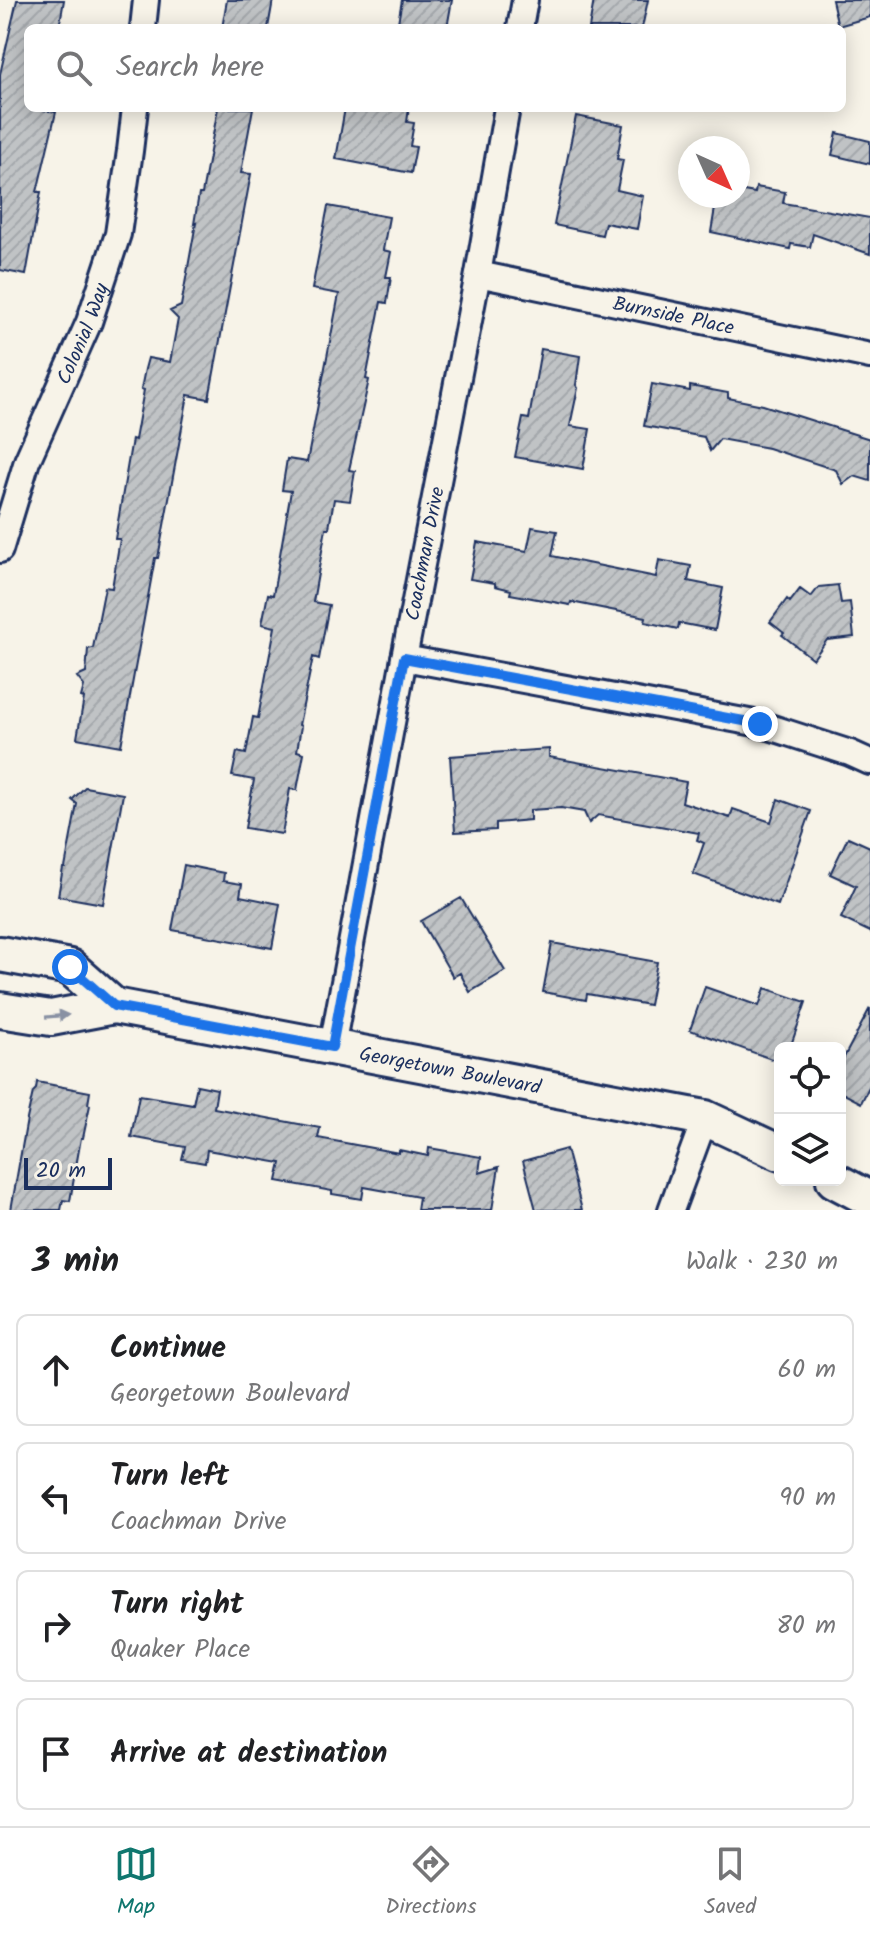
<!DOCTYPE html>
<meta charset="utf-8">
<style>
:root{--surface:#fff;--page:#f2f2f2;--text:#202124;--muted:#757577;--line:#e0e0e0;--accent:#0f766e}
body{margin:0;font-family:Kalam,sans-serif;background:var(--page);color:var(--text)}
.controls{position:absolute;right:24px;bottom:24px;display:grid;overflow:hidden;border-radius:12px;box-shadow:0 4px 20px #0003}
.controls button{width:72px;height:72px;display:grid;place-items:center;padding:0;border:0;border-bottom:2px solid var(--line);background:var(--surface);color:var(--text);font:40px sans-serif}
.compass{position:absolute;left:678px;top:136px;width:72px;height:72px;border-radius:50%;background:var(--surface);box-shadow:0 4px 20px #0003;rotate:135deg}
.scale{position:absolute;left:24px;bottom:20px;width:88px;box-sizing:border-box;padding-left:8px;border:4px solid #1b2f5e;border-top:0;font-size:22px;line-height:28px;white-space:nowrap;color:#1b2f5e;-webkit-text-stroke:6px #f7f3e8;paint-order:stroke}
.stop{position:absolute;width:24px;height:24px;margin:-18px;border:6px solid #1a73e8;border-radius:50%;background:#fff}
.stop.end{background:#1a73e8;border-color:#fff;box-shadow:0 2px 8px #0008}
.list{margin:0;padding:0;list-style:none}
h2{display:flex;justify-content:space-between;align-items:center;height:104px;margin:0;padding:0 32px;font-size:34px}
h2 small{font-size:26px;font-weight:400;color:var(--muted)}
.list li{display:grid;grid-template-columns:52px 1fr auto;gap:24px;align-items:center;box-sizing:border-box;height:112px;margin:0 16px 16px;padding:0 16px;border:2px solid var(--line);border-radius:12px}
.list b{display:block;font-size:30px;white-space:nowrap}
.list p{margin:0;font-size:26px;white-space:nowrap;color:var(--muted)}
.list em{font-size:26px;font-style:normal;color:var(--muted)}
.icon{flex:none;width:44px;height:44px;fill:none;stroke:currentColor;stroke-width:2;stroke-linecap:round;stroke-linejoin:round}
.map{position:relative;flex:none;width:870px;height:1210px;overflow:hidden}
.search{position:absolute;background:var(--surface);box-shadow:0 4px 20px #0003;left:24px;right:24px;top:24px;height:88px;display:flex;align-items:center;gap:20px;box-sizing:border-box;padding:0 28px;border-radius:12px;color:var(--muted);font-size:30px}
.sheet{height:616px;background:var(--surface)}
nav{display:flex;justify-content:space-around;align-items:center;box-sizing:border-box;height:112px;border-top:2px solid var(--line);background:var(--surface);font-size:22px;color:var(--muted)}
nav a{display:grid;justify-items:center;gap:4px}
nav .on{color:var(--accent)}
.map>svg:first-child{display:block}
</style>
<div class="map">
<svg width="870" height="1210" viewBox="0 0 870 1210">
<defs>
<pattern id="building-hatch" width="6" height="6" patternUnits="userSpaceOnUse" patternTransform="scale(2)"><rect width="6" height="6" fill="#c0c3c5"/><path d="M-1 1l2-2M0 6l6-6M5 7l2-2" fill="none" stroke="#a4a8ac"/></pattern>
</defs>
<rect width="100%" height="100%" fill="#f7f3e8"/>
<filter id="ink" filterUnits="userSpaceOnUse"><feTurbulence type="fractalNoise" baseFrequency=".0125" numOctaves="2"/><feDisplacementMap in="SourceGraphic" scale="16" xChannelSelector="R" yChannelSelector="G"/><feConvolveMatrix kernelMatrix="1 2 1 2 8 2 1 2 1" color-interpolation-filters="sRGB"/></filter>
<g filter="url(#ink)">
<path fill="url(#building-hatch)" stroke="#1b2f5e" stroke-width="2" d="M17 0H64L59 28H28V108L56 112 37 192H41L26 275 0 270V74Z
M227 0H273L268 28H222Z
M402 0H452L447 28H397Z
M594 0H648L642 28H589Z
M832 0H870V17L838 26Z
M218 108H253L241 173 251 174 209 399 188 395 158 558H155L121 746 77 738 84 698 81 697 84 686 77 677 86 673 88 649 93 648 105 587 112 588 120 539H115L132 439 135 440 144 390 141 389 145 369 148 358 170 362 178 319 170 311 181 306 196 223 194 224 199 194H202Z
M345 108H409L407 122 414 123 410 146 416 147 411 173 336 159Z
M576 116 623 125 617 159 623 160 617 190 643 196 637 229 605 223 602 235 554 225Z
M837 133 870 141V164L832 155Z
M756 187 785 192 783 203 870 218V254L813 234 810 247 791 244 790 249 711 232 717 196H738V190L755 193Z
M328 206 389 217 383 250 391 252 386 277H391L387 303 381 302 366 379 369 380 349 470 355 471 350 501 334 499 329 528H326L313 602 329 605 319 659 313 657 299 725 301 726 297 751 304 753 297 790 290 789 282 834 245 828 254 780 232 776 237 752 246 754 253 717 258 718 275 627 262 624 268 594 273 595 291 491 282 490 287 459 307 462 339 294 312 289Z
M541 349 580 356 576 385 578 388 570 426 590 429 583 469 515 457 523 418 529 419Z
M652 384 690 391V386L728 393V398L763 405 870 439V481L854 476 843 484 836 470 768 448 720 439 710 451 704 437 644 426Z
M532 527 557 531 552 556 656 577 659 560 691 566 688 581 723 588 715 630 679 623 678 629 645 622 646 617 571 602 570 605 510 594 511 590 495 586V583L470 579 477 542 527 551Z
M838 585 841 603 850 602 854 637 827 640 813 659 782 635 784 633 770 622 787 599 790 602 800 589 811 597 819 587Z
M549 749V757L686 782 682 802 730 818 733 809 771 822 778 799 811 811 778 905 693 874 704 843 697 840 699 833 598 815 589 823 584 812 561 808 530 810V820L496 823V830L455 832 450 756Z
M85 787 123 794 103 904 58 896 63 868H65L77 804 72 800Z
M848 837 870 847V932L841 918 856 886 830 874Z
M184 865 224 873 223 881 242 884 240 896 280 904 272 948 172 930Z
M461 898 505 971 470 992 460 973 453 977 421 921Z
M552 943 657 962 649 1005 587 994 586 1000 543 992Z
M705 987 759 1006 765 988 806 1002 790 1048H780V1062L690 1030Z
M870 1008V1085L861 1103 840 1092V1065Z
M37 1082 90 1092 88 1104 90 1105 83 1138H81L70 1201 63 1200 61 1210H11L27 1119 33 1092 36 1089Z
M197 1085 217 1089 214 1108 320 1128 318 1138 399 1153V1150L428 1156 429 1148 481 1157 479 1173 499 1167 492 1210H417L419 1197 364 1187 362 1199 332 1194V1191L277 1181 281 1163 207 1150 205 1163 182 1159 185 1147 131 1137 139 1095 193 1104Z
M566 1149 582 1210H536L523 1161Z"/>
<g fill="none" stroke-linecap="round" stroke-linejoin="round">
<defs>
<g id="street">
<path d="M143 28 146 0"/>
<path d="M520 28 525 0"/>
<path id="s1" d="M478 274 870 356"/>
<path id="s2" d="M0 550 27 461 89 322 118 234 130 151 135 108"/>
<path d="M404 658 760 724 850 753 870 762"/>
<path id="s3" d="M332 1047 404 658 478 274 507 108"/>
<path d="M671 1210 705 1118"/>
</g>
<g id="secondary">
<path d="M0 954 70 967 114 1006"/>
<path id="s4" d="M0 1010 51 1018 114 1006 705 1118 780 1153"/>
<path d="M834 1180 870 1199"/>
</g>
</defs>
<use href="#street" stroke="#1b2f5e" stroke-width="30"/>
<use href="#secondary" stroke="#1b2f5e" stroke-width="40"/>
<use href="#street" stroke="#f7f3e8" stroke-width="24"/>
<use href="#secondary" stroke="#f7f3e8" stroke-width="34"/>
</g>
<defs><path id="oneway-solid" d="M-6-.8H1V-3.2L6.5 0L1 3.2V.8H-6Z" transform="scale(2)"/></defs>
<use fill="#8991a3" href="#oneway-solid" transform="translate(57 1016) rotate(-5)"/>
</g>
<g fill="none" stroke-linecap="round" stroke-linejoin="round" filter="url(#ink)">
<path stroke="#1a73e8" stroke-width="10" d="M70 967 114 1006 332 1047 404 658 760 724"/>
</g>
<g text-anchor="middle" stroke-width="6" stroke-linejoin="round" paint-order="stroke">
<g font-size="20" fill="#1b2f5e" stroke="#f7f3e8">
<text dy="7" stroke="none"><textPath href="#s1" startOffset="200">Burnside Place</textPath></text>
<text dy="7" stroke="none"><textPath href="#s2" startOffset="232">Colonial Way</textPath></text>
<text dy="7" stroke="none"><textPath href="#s3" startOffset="502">Coachman Drive</textPath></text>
<text dy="7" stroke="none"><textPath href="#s4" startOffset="458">Georgetown Boulevard</textPath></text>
</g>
</g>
</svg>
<div class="controls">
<button><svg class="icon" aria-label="locate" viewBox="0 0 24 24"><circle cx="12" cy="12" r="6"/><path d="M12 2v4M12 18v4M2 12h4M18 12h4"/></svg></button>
<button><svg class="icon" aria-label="layers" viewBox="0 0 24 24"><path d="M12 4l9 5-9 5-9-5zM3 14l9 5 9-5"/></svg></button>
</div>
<svg class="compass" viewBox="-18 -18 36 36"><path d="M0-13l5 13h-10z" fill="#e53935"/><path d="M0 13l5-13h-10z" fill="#757577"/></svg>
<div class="scale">20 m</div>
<div class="stop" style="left:70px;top:967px"></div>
<div class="stop end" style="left:760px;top:724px"></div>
<div class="search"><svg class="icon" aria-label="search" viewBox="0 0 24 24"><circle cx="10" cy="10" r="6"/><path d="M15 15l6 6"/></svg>Search here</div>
</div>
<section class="sheet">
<h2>3 min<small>Walk · 230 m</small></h2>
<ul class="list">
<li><svg class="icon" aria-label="ahead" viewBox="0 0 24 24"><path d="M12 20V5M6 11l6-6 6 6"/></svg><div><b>Continue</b><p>Georgetown Boulevard</p></div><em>60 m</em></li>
<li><svg class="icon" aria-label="left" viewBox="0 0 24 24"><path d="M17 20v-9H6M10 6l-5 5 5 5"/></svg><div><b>Turn left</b><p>Coachman Drive</p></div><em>90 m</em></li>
<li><svg class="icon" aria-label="right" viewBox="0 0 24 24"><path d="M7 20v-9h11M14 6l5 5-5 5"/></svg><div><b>Turn right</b><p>Quaker Place</p></div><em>80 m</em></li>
<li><svg class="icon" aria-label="arrive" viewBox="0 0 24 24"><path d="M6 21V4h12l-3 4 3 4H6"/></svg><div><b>Arrive at destination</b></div></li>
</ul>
</section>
<nav>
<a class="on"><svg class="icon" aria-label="map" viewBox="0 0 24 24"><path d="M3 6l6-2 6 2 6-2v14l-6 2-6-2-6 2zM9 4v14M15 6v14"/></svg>Map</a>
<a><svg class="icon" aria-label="directions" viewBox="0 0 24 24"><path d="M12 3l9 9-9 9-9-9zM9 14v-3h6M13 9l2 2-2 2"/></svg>Directions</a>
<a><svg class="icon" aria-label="saved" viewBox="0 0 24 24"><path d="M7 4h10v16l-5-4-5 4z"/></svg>Saved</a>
</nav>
